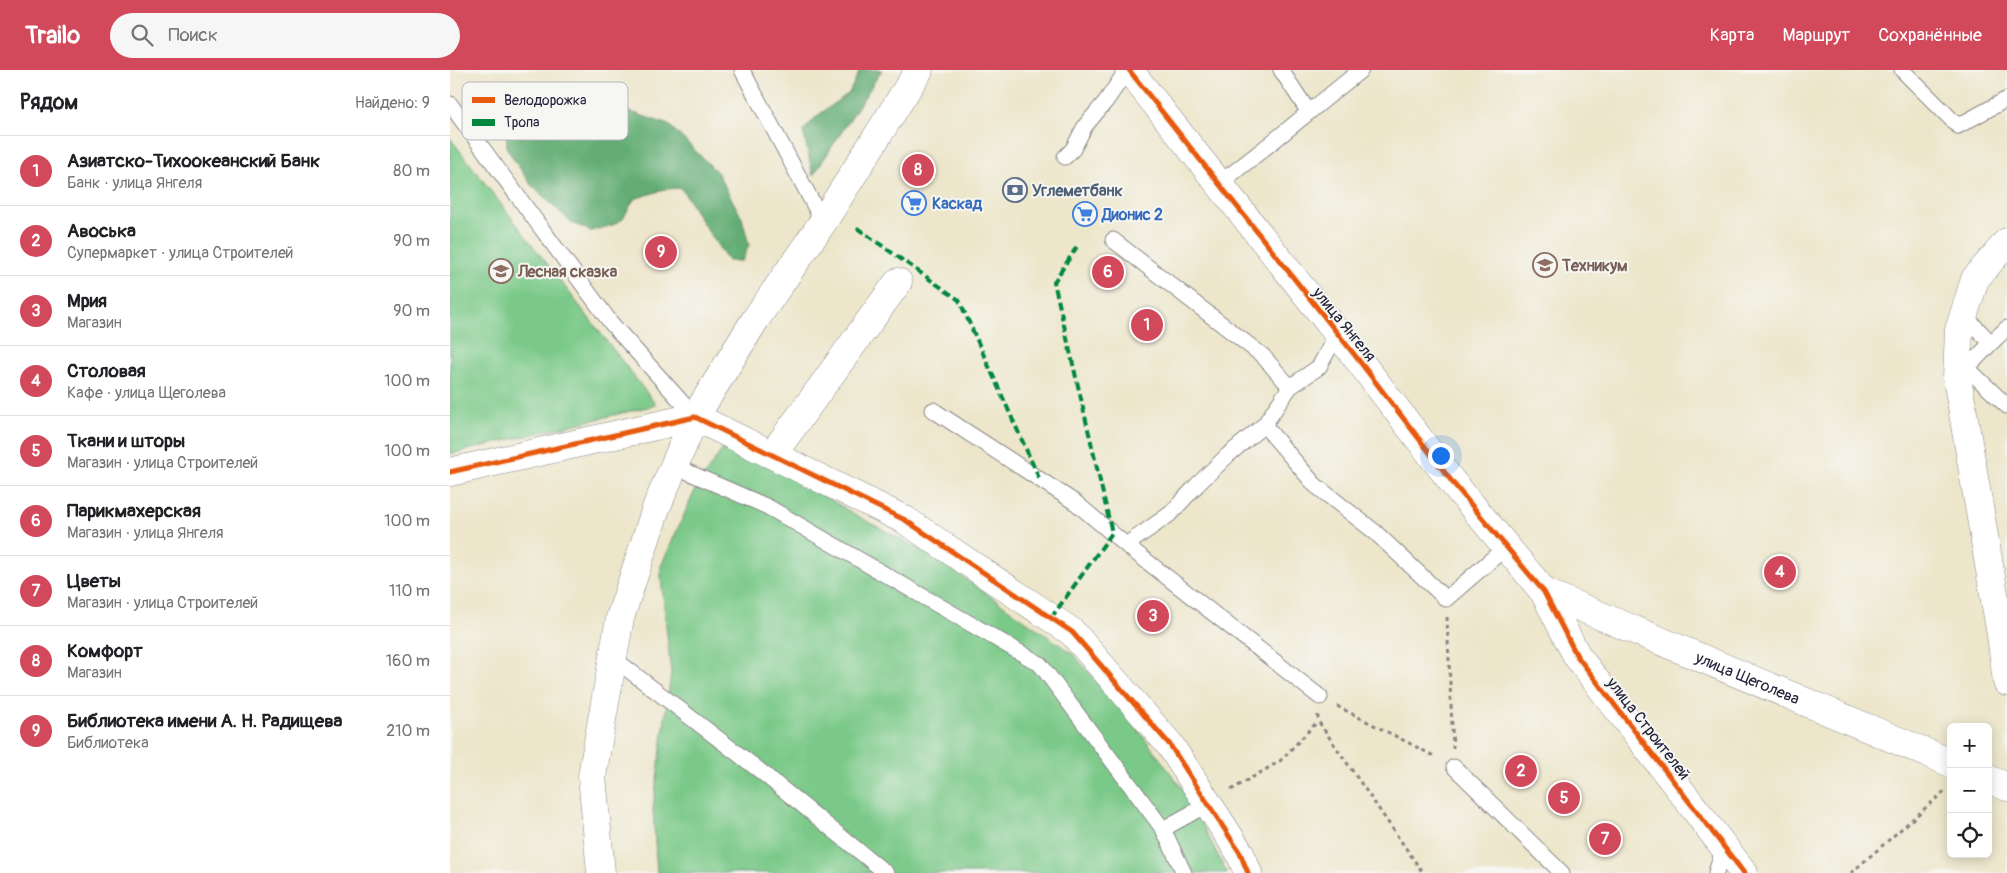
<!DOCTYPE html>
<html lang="ru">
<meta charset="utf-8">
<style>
:root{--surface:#fff;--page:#f6f6f6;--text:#202124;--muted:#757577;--line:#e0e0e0;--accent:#d1495b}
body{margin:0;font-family:Pangolin,sans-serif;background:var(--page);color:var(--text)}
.controls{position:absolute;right:15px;bottom:15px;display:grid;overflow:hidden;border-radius:8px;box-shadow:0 2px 12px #0003}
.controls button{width:45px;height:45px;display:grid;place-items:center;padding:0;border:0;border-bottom:1px solid var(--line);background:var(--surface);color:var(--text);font:25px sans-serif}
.you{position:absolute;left:990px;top:385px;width:18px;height:18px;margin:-12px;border:4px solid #fff;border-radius:50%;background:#1a73e8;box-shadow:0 0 0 8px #1a73e833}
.badge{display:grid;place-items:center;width:32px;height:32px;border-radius:50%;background:var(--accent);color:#fff;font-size:16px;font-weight:700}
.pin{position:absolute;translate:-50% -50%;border:2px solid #fff;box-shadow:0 1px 5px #0006}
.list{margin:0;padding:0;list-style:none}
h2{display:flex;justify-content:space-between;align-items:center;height:65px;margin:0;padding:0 20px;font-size:21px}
h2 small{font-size:16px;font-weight:400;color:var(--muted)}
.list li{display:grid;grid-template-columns:32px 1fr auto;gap:15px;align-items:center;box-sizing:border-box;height:70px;padding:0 20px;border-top:1px solid var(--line)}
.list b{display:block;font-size:19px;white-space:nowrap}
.list p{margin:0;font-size:16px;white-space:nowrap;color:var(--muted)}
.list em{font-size:16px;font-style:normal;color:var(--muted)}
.icon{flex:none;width:28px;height:28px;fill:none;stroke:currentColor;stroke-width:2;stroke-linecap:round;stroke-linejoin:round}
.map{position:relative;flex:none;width:1557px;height:803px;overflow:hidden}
header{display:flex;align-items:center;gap:30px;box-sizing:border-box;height:70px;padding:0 25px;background:var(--accent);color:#fff}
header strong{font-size:24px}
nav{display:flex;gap:28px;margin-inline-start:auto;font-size:18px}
.search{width:350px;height:45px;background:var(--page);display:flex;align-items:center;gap:12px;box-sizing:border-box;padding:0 18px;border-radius:28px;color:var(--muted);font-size:19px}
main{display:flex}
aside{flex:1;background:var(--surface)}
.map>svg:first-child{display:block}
</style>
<header>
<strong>Trailo</strong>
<div class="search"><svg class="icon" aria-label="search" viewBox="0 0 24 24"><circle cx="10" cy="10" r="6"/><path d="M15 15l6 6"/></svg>Поиск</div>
<nav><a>Карта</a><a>Маршрут</a><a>Сохранённые</a></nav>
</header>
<main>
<aside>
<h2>Рядом<small>Найдено: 9</small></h2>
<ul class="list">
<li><span class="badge">1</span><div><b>Азиатско-Тихоокеанский Банк</b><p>Банк · улица Янгеля</p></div><em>80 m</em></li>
<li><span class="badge">2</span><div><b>Авоська</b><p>Супермаркет · улица Строителей</p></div><em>90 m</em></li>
<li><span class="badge">3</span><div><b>Мрия</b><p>Магазин</p></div><em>90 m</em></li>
<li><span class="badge">4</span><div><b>Столовая</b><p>Кафе · улица Щеголева</p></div><em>100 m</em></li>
<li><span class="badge">5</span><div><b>Ткани и шторы</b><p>Магазин · улица Строителей</p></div><em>100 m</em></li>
<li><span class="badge">6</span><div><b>Парикмахерская</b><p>Магазин · улица Янгеля</p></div><em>100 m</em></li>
<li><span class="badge">7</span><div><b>Цветы</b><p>Магазин · улица Строителей</p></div><em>110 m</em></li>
<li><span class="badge">8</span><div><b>Комфорт</b><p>Магазин</p></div><em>160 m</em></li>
<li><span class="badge">9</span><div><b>Библиотека имени А. Н. Радищева</b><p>Библиотека</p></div><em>210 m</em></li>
</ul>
</aside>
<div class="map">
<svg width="1557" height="803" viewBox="0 0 1557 803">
<rect width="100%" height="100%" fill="#f6f6f2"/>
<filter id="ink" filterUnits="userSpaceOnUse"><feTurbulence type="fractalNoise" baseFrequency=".02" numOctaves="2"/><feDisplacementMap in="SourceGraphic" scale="10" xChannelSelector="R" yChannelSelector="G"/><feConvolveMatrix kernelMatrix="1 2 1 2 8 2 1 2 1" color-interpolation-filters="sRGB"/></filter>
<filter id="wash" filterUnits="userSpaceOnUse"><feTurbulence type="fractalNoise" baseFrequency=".0096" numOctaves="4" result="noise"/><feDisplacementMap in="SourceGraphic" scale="20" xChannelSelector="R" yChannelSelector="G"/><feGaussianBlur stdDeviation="1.12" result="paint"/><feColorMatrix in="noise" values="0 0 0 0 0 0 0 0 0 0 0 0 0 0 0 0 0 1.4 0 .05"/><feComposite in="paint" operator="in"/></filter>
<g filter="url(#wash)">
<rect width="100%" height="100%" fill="#ede6cb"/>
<path fill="#7ac988" stroke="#4e7662" d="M0 68 206 335 0 384Z
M279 370 411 448 486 488 623 584 689 661 737 725 777 803H207L203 739 221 603 211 508V496L247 416Z"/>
<path fill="#63ad74" stroke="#426858" d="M410 0H432L363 106 353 61 367 46 399 23Z
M112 30 161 35 219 55 267 102 292 148 299 175 292 191H278L250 149 231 118 216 119 184 129 173 149 163 155 141 161 122 153 81 115 57 79 56 44 76 35Z"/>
</g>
<g filter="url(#ink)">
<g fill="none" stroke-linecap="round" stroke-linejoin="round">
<defs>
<path id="service" d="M292 0 373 152
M831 0 858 41
M1452 0 1508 56 1557 29
M0 34 161 253 245 347
M615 87 623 79 635 56 656 31 677 0
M768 114C817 78 863 38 911 0
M663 170 813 286 840 317
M1514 245 1541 273 1557 258
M1541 273 1517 298 1557 336
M483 340 626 433 676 475 870 627
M814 355 865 415 925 462 996 529 1056 477
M224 396 318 437 590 594 713 759 758 734
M676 475 720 444 747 415 778 385 814 355 840 317 869 297 887 264
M163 588 309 700 436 803
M1004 697 1112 803
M713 759 734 803
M1266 803 1274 776"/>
<path id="minor" d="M1557 172 1525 209 1509 260 1507 308 1551 565 1557 612
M322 385 448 212
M0 402 245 347 455 450 622 562 720 675 790 783 798 803"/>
<g id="tertiary">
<path d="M679 0 907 288 1003 413 1094 522 1127 586 1294 803"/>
<path id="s1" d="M1094 522 1501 693"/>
<path d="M1538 709 1557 717"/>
<path d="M151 803 142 706 170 548 206 438 245 347 305 250 373 152 469 0"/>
</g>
</defs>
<use href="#service" stroke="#888483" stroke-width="17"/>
<use href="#minor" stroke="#888483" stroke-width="29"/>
<use href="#tertiary" stroke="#888483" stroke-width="29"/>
<path stroke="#888483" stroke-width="3" stroke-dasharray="4 4" stroke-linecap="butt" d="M997 547 1003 678
M887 636 986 687
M868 645V651L973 803
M781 720 830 691 868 651
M1401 803 1497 719"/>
<use href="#service" stroke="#fff" stroke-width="15"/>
<use href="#minor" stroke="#fff" stroke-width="28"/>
<use href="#tertiary" stroke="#fff" stroke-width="28"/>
<path stroke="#00873e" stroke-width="4" stroke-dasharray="8 4" stroke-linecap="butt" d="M407 158 509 230 589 408
M601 548 662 463 604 212 628 175"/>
<defs>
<path id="cycleway" d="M679 0 907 288 1003 413 1094 522 1127 586 1294 803
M0 402 245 347 455 450 622 562 720 675 790 783 798 803"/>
</defs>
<use href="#cycleway" stroke="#f6f6f2" stroke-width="8"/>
<use href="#cycleway" stroke="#e8590c" stroke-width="5"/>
</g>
</g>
<defs>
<symbol id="bank-ring" viewBox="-11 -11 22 22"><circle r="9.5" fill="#f6f6f2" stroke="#5c6f8a" stroke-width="1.5"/><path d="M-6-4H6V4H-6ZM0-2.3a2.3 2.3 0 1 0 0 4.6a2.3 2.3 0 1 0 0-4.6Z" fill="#5c6f8a"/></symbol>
<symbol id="supermarket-ring" viewBox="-11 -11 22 22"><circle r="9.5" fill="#f6f6f2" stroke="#3f7fe0" stroke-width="1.5"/><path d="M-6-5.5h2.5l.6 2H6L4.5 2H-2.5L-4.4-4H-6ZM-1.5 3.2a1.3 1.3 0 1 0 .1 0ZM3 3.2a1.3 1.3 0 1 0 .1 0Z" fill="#3f7fe0"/></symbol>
<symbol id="university-ring" viewBox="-11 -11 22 22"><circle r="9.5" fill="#f6f6f2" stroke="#8d6e63" stroke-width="1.5"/><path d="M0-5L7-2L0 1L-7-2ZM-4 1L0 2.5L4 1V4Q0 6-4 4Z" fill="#8d6e63"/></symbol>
<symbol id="school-ring" viewBox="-11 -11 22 22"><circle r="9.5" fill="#f6f6f2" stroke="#8d6e63" stroke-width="1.5"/><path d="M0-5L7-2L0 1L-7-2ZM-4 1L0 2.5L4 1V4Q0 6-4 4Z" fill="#8d6e63"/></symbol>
</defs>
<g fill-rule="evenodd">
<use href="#bank-ring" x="551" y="106" width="28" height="28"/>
<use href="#supermarket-ring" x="450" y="119" width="28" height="28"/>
<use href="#supermarket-ring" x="621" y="130" width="28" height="28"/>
<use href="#university-ring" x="1081" y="181" width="28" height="28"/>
<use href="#school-ring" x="37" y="187" width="28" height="28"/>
</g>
<g text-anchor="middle" stroke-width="4" stroke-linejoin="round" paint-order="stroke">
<g font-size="16" font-weight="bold" fill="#4e5e75" stroke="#f6f6f2" text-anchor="start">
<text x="582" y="126">Углеметбанк</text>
</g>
<g font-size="16" font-weight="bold" fill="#366cbe" stroke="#f6f6f2" text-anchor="start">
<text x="482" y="139">Каскад</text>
<text x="652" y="150">Дионис 2</text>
</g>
<g font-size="16" font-weight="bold" fill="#785e54" stroke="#f6f6f2" text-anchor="start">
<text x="1112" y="201">Техникум</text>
<text x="68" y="207">Лесная сказка</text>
</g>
<g font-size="16" fill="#22223b" stroke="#f6f6f2">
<text transform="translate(895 254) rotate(51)" y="6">улица Янгеля</text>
<text dy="6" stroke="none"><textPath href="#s1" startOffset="221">улица Щеголева</textPath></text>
<text transform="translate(1199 658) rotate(52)" y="6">улица Строителей</text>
</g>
</g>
<rect x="12" y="12" width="166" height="58" rx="8" fill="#f6f6f2" stroke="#b6b6bb" stroke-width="1"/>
<rect x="22" y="27" width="23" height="6" fill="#e8590c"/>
<rect x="22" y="49" width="23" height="7" fill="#00873e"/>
<g font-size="14" fill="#22223b">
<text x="54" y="35">Велодорожка</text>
<text x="54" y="57">Тропа</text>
</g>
</svg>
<div class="controls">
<button>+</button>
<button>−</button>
<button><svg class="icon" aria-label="locate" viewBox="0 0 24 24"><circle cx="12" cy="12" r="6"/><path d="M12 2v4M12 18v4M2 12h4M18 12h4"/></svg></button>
</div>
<div class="you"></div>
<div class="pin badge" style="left:697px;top:255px">1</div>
<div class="pin badge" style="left:1071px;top:701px">2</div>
<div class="pin badge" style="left:703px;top:546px">3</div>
<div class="pin badge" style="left:1330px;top:502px">4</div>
<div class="pin badge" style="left:1114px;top:728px">5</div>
<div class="pin badge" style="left:658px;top:202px">6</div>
<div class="pin badge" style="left:1155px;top:769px">7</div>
<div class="pin badge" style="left:468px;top:100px">8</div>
<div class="pin badge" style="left:211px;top:182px">9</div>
</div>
</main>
